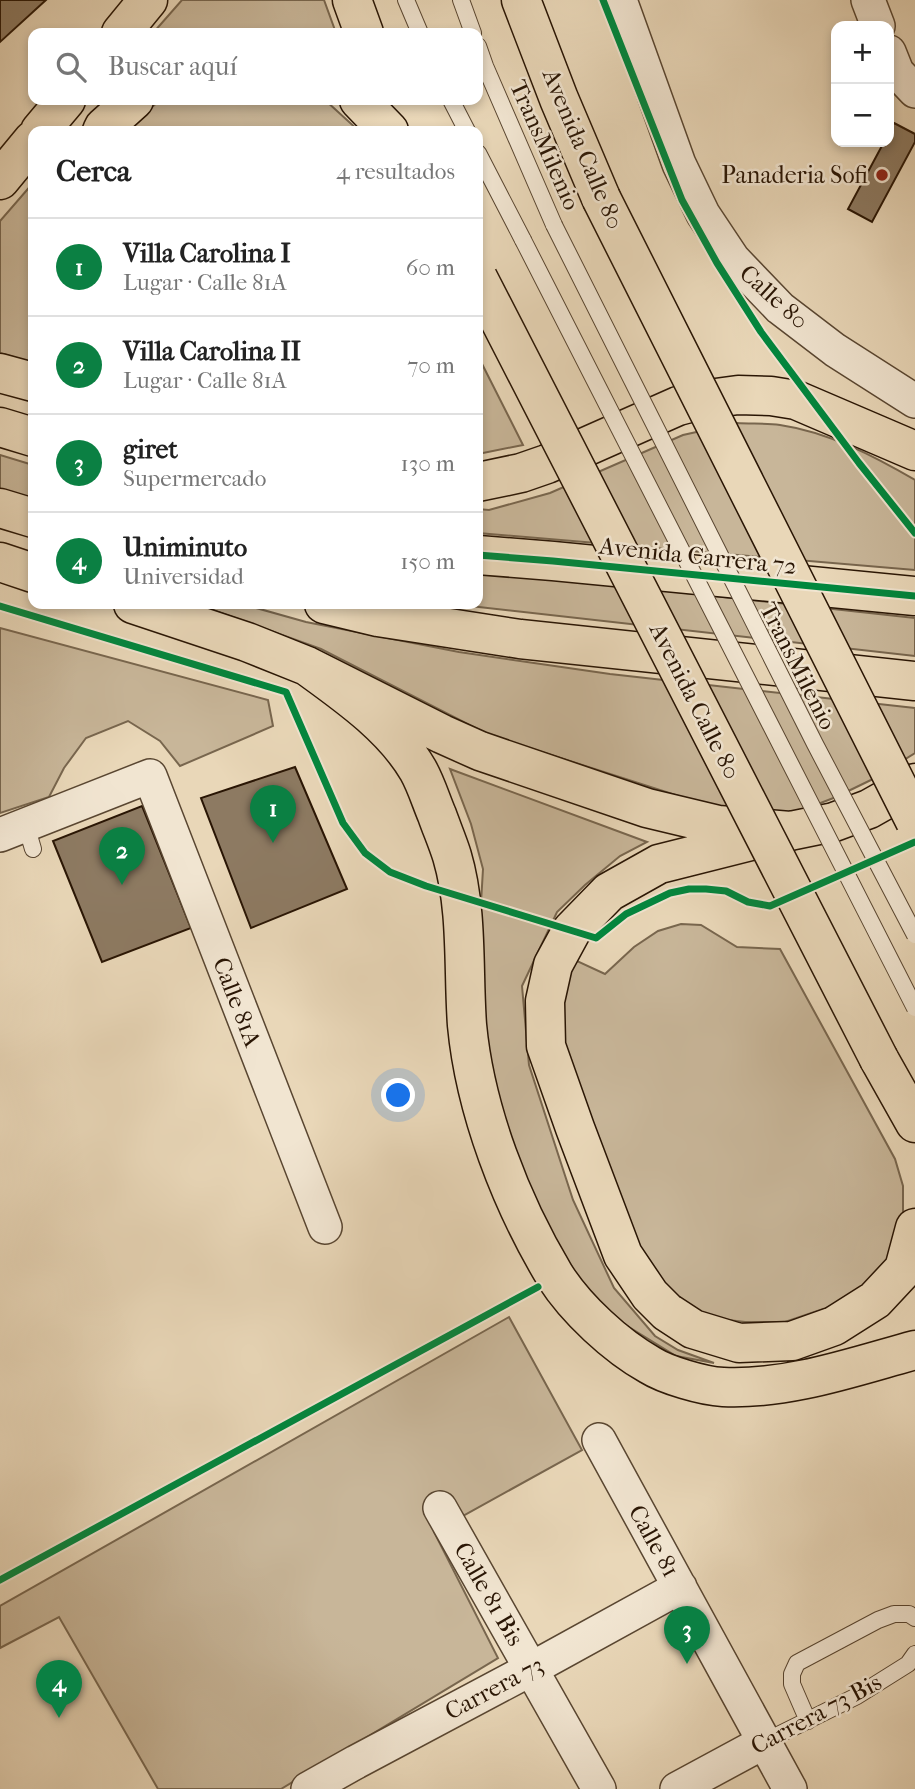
<!DOCTYPE html>
<html lang="es">
<meta charset="utf-8">
<style>
:root{--surface:#fff;--page:#f6f6f6;--text:#222;--muted:#767676;--line:#e0e0e0;--accent:#0b8043}
body{margin:0;font-family:"IM FELL French Canon",serif;background:var(--page);color:var(--text)}
.controls{position:absolute;right:21px;top:21px;display:grid;overflow:hidden;border-radius:14px;box-shadow:0 4px 10px #0003}
.controls button{width:63px;height:63px;display:grid;place-items:center;padding:0;border:0;border-bottom:2px solid var(--line);background:var(--surface);color:var(--text);font:35px sans-serif}
.you{position:absolute;left:399px;top:1096px;width:24px;height:24px;margin:-18px;border:5px solid #fff;border-radius:50%;background:#1a73e8;box-shadow:0 0 0 10px #1a73e833}
.badge{display:grid;place-items:center;width:46px;height:46px;border-radius:50%;background:var(--accent);color:#fff;font-size:23px;font-weight:700}
.pin{position:absolute;translate:-50% -58px;filter:drop-shadow(0 2px 4px #0008)}
.pin::after{content:'';position:absolute;top:37px;width:24px;height:21px;background:inherit;clip-path:polygon(0 0,100% 0,50% 100%)}
.list{margin:0;padding:0;list-style:none}
h2{display:flex;justify-content:space-between;align-items:center;height:91px;margin:0;padding:0 28px;font-size:30px}
h2 small{font-size:23px;font-weight:400;color:var(--muted)}
.list li{display:grid;grid-template-columns:46px 1fr auto;gap:21px;align-items:center;box-sizing:border-box;height:98px;padding:0 28px;border-top:2px solid var(--line)}
.list b{display:block;font-size:26px;white-space:nowrap}
.list p{margin:0;font-size:23px;white-space:nowrap;color:var(--muted)}
.list em{font-size:23px;font-style:normal;color:var(--muted)}
.icon{flex:none;width:38px;height:38px;fill:none;stroke:currentColor;stroke-width:2;stroke-linecap:round;stroke-linejoin:round}
.map{position:relative;flex:none;width:915px;height:1789px;overflow:hidden}
.search{position:absolute;background:var(--surface);box-shadow:0 4px 10px #0003;left:28px;top:28px;width:455px;height:77px;display:flex;align-items:center;gap:18px;box-sizing:border-box;padding:0 24px;border-radius:14px;color:var(--muted);font-size:26px}
.panel{position:absolute;background:var(--surface);box-shadow:0 4px 10px #0003;left:28px;top:126px;width:455px;height:483px;border-radius:14px}
.map>svg:first-child{display:block}
</style>
<div class="map">
<svg width="915" height="1789" viewBox="0 0 915 1789">
<rect width="100%" height="100%" fill="#e9d7b8"/>
<filter id="stains"><feTurbulence type="fractalNoise" baseFrequency=".00286" numOctaves="4"/><feColorMatrix values="0 0 0 0 .2 0 0 0 0 .09 0 0 0 0 .02 0 0 0 .5 -.17"/></filter>
<radialGradient id="worn" r=".72"><stop offset=".6" stop-color="#630" stop-opacity="0"/><stop offset="1" stop-color="#630" stop-opacity=".3"/></radialGradient>
<path fill="#c8b699" stroke="#78664e" stroke-width="2" d="M182 0H324L336 33H153Z
M160 100H325L359 131H125Z
M33 183V363L0 353V221Z
M478 356 523 445 478 454Z
M737 423C751 424 766 423 780 425 828 432 874 456 915 480V570L478 533V509L489 510 550 493 683 435Z
M0 455 33 465V500L0 491Z
M478 574 575 581 915 618V656L452 604H478Z
M196 604H242L306 622 459 652 610 674 915 708V753L875 778 836 797 800 811 773 814 719 809 489 735 321 649Z
M0 628 268 700 273 726 180 766 160 741 128 721 86 738 64 768 49 797 0 813Z
M450 769 647 842 620 856 585 885 557 912 522 986 529 1065 573 1200 614 1288 655 1336 678 1350 714 1363 676 1356 611 1316 566 1269 501 1125 484 1028 478 953 483 869 471 824Z
M681 924 701 925 737 947 780 949 895 1159 903 1186V1219L885 1271 835 1305 785 1322H745L711 1318 676 1300 636 1243 560 1030 564 991 575 960 605 974 634 947 658 931Z
M509 1317 582 1450 434 1532 498 1658 281 1789H158L59 1617 0 1648V1606Z"/>
<path fill="#8d7a62" stroke="#291504" stroke-width="2" d="M0 0H46L0 42Z
M894 123 915 134V142L872 222 848 209 884 142H889V132Z
M295 767 347 889 251 928 201 798Z
M142 806 191 928 102 962 53 841Z"/>
<g fill="none" stroke-linecap="round" stroke-linejoin="round">
<defs>
<path id="lane" d="M406 0 420 33
M461 0 473 33
M478 46 485 66 554 225
M451 100 467 131
M478 153 523 240
M26 825 33 849
M808 1721 792 1684V1674L797 1663 878 1620 894 1614H909L915 1618
M764 1742 857 1696 908 1664 915 1654"/>
<path id="street" d="M620 0 679 164 703 214 733 259 780 308 835 350 915 401
M868 0 878 26
M889 52 897 72 915 91
M0 835 150 776 325 1227
M599 1440 790 1789
M440 1508 599 1789
M308 1789 356 1762 531 1669 680 1587
M677 1789 764 1742"/>
<path id="highway" d="M352 0 364 33
M521 0 559 99 601 198
M121 33 148 0
M359 100 389 131
M40 131 66 100
M102 131 104 127 134 100
M0 180 33 140
M0 373 33 382
M0 427 33 437
M478 482 521 473 547 464 678 406 701 400 738 395 771 396 796 400 915 451
M0 508 33 518
M478 555 553 561 915 596
M0 562 33 573
M133 604 247 642 307 666 442 734 480 751 647 808 718 825 790 831 834 822 869 809 915 783
M324 604 378 617 520 639 915 681
M307 666C347 695 393 727 418 770 426 784 431 801 437 815 442 829 448 843 452 856 468 910 463 970 467 1025 475 1110 511 1203 555 1276 576 1309 616 1346 650 1365 666 1375 703 1386 723 1387 788 1390 853 1367 915 1350
M790 831 659 864 609 892 572 930 553 965 545 1001 546 1046 575 1128 623 1255 650 1295 667 1312 693 1329 739 1343 792 1341 834 1326 875 1300 904 1269 915 1228
M879 1059 915 1123"/>
</defs>
<use href="#lane" stroke="#594631" stroke-width="18"/>
<use href="#street" stroke="#594631" stroke-width="36"/>
<use href="#highway" stroke="#291504" stroke-width="41"/>
<use href="#lane" stroke="#f1e5d1" stroke-width="16"/>
<use href="#street" stroke="#f1e5d1" stroke-width="33"/>
<use href="#highway" stroke="#e9d7b8" stroke-width="38"/>
<defs>
<path id="lane-bridge" d="M554 225 815 744 915 935
M523 240 915 1008"/>
<path id="highway-bridge" d="M601 198 915 821
M478 278 879 1059"/>
</defs>
<use href="#lane-bridge" stroke="#594631" stroke-width="18" stroke-linecap="butt"/>
<use href="#highway-bridge" stroke="#291504" stroke-width="41" stroke-linecap="butt"/>
<use href="#lane-bridge" stroke="#f1e5d1" stroke-width="16"/>
<use href="#highway-bridge" stroke="#e9d7b8" stroke-width="38"/>
<defs>
<path id="cycleway" d="M603 0 682 200 717 263 761 332 859 463 915 533
M478 555 553 561 915 596
M0 606 286 692 343 823 365 853 390 872 426 886 596 938 626 914 670 893 689 889H706L726 891 748 902 770 906 915 842
M0 1580 538 1287"/>
</defs>
<use href="#cycleway" stroke="#f1e5d1" stroke-width="11"/>
<use href="#cycleway" stroke="#00873e" stroke-width="7"/>
</g>
<circle fill="#8f2418" stroke="#f1e5d1" stroke-width="2.5" cx="882" cy="175" r="7"/>
<g text-anchor="middle" stroke-width="5" stroke-linejoin="round" paint-order="stroke">
<g font-size="24" fill="#291504" stroke="#f1e5d1">
<text transform="translate(545 145) rotate(66)" y="8">TransMilenio</text>
<text transform="translate(583 149) rotate(67)" y="8">Avenida Calle 80</text>
<text transform="translate(774 297) rotate(42)" y="8">Calle 80</text>
<text transform="translate(698 556) rotate(6)" y="8">Avenida Carrera 72</text>
<text transform="translate(798 666) rotate(63)" y="8">TransMilenio</text>
<text transform="translate(695 701) rotate(63)" y="8">Avenida Calle 80</text>
<text transform="translate(237 1002) rotate(69)" y="8">Calle 81A</text>
<text transform="translate(654 1541) rotate(61)" y="8">Calle 81</text>
<text transform="translate(489 1594) rotate(60)" y="8">Calle 81 Bis</text>
<text transform="translate(494 1688) rotate(-28)" y="8">Carrera 73</text>
<text transform="translate(816 1714) rotate(-28)" y="8">Carrera 73 Bis</text>
</g>
<g font-size="24" fill="#291504" stroke="#f1e5d1" text-anchor="end">
<text x="868" y="183">Panaderia Sofi</text>
</g>
</g>
<rect width="100%" height="100%" filter="url(#stains)"/>
<rect width="100%" height="100%" fill="url(#worn)"/>
</svg>
<div class="controls">
<button>+</button>
<button>−</button>
</div>
<div class="you"></div>
<div class="pin badge" style="left:273px;top:843px">1</div>
<div class="pin badge" style="left:122px;top:885px">2</div>
<div class="pin badge" style="left:687px;top:1664px">3</div>
<div class="pin badge" style="left:59px;top:1718px">4</div>
<div class="search"><svg class="icon" aria-label="search" viewBox="0 0 24 24"><circle cx="10" cy="10" r="6"/><path d="M15 15l6 6"/></svg>Buscar aquí</div>
<section class="panel">
<h2>Cerca<small>4 resultados</small></h2>
<ul class="list">
<li><span class="badge">1</span><div><b>Villa Carolina I</b><p>Lugar · Calle 81A</p></div><em>60 m</em></li>
<li><span class="badge">2</span><div><b>Villa Carolina II</b><p>Lugar · Calle 81A</p></div><em>70 m</em></li>
<li><span class="badge">3</span><div><b>giret</b><p>Supermercado</p></div><em>130 m</em></li>
<li><span class="badge">4</span><div><b>Uniminuto</b><p>Universidad</p></div><em>150 m</em></li>
</ul>
</section>
</div>
